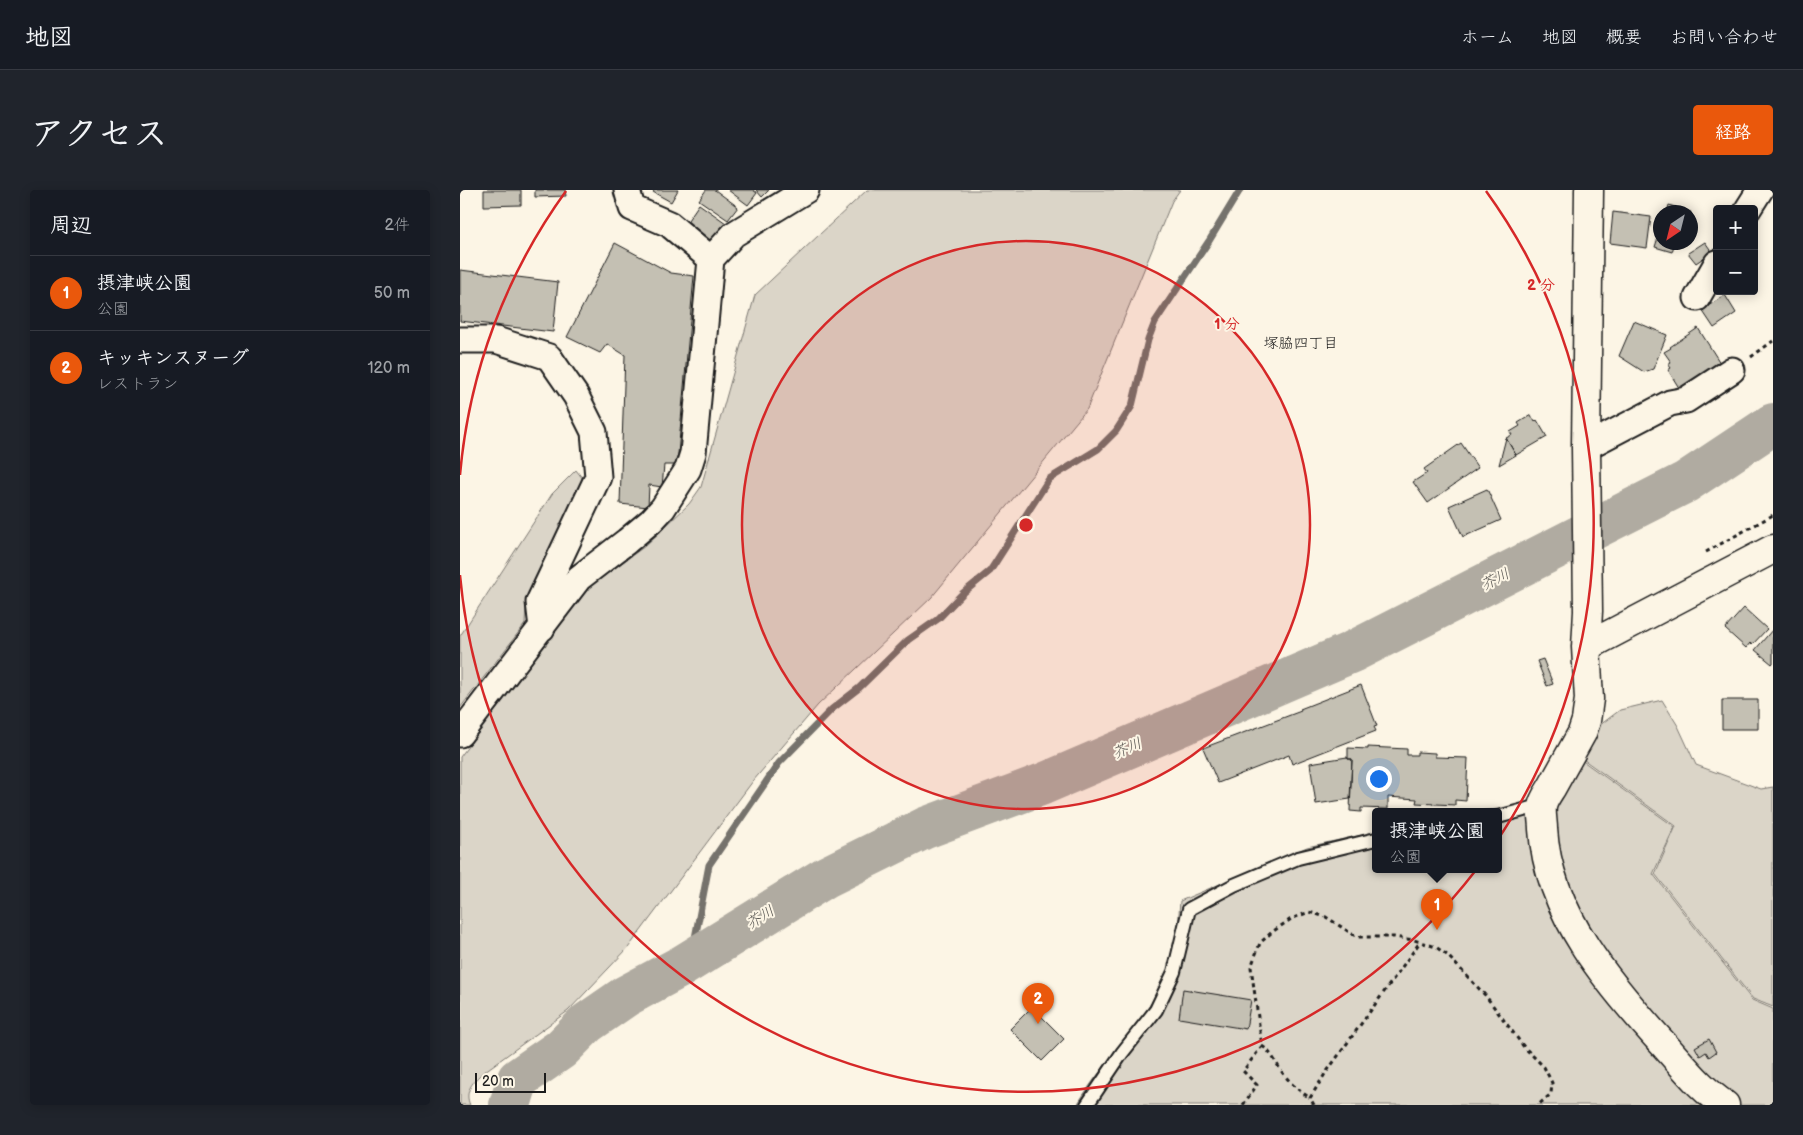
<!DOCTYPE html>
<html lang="ja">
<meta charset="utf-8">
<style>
:root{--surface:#171b24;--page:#20242c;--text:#f1f3f6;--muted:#9ea1a6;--line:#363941;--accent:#ea580c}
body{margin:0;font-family:"Balsamiq Sans","Klee One",sans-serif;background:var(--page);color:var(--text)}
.controls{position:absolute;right:15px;top:15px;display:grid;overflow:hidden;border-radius:5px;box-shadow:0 2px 12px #0003}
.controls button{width:45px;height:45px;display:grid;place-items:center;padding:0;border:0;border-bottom:1px solid var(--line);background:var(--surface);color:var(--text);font:25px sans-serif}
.compass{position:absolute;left:1193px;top:15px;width:45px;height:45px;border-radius:50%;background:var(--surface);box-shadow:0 2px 12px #0003;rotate:215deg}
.scale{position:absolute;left:15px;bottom:12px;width:71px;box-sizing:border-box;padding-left:5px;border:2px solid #1c1c1c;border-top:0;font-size:14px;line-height:18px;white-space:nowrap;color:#1c1c1c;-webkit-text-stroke:4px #fcf5e5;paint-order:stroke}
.you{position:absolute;left:918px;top:588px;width:18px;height:18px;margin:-12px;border:4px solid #fff;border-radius:50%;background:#1a73e8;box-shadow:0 0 0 8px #1a73e833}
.badge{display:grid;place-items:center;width:32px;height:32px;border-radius:50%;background:var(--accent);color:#fff;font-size:16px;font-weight:700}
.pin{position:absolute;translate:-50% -41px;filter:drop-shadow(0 1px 2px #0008)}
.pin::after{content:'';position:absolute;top:26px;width:18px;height:15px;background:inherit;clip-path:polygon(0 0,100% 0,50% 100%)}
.popup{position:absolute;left:912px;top:618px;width:130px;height:65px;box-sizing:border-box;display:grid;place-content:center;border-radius:5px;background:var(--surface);filter:drop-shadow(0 1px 4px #0005);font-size:16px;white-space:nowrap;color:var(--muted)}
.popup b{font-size:19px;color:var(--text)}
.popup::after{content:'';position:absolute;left:50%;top:100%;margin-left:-10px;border:10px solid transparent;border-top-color:var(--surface)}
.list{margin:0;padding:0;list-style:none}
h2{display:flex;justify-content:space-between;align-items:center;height:65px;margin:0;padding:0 20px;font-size:21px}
h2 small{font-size:16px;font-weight:400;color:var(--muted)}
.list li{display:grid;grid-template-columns:32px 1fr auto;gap:15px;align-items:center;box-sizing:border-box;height:75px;padding:0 20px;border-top:1px solid var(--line)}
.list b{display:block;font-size:19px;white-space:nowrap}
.list p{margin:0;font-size:16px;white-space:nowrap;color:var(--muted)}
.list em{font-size:16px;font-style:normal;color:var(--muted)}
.map{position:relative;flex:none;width:1313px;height:915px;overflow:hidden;border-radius:5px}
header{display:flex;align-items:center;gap:30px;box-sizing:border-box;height:70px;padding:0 25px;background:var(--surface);border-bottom:1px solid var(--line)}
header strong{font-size:24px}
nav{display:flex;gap:28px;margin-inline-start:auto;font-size:18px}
.intro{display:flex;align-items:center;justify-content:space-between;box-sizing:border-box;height:120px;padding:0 30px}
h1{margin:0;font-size:35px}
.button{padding:12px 22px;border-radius:5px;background:var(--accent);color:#fff;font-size:18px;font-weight:700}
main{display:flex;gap:30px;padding:0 30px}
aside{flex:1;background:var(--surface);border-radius:5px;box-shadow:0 2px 12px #0003}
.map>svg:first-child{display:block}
</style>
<header>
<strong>地図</strong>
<nav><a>ホーム</a><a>地図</a><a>概要</a><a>お問い合わせ</a></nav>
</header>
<div class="intro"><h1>アクセス</h1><a class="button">経路</a></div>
<main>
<aside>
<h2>周辺<small>2件</small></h2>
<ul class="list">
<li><span class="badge">1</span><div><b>摂津峡公園</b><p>公園</p></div><em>50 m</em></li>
<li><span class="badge">2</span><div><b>キッキンスヌーグ</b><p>レストラン</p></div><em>120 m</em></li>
</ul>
</aside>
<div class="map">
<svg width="1313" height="915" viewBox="0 0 1313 915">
<rect width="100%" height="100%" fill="#fcf5e5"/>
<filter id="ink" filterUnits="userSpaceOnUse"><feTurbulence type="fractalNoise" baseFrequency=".02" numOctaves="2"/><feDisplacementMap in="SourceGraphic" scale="10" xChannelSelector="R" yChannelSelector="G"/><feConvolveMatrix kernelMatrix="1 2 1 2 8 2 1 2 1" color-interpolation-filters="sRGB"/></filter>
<g filter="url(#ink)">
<path fill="#dbd5c8" stroke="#7c7872" d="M407 0H720L712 11 627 219 471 408 358 515 293 591 168 758 108 821 21 884C12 893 4 902 10 915H0V567L129 397 185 356 229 314 241 297 295 105Z
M116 280 123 289 66 412 65 434 0 518V446L92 304Z
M1202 510 1218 536 1236 575 1301 599 1313 597V817L1293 809 1195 684 1216 636 1120 567 1140 535 1160 520Z
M1120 569 1215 637 1193 684 1292 810 1313 819V915H617C646 867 691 828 710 775 718 755 718 733 720 711L847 657 916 642V679H1038V621H1017L1049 618 1095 606Z"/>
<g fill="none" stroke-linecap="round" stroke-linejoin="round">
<path stroke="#75726c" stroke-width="7" d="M231 769 249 675 319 573 372 519 399 498 448 450 478 429 503 403 530 381 589 289 638 259 656 241 672 216 688 150 695 132 749 51 780 0"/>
<path stroke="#b0aba1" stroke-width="42" d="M50 915 58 889 101 859 127 833 166 806 222 776 366 687 465 638 583 594 892 462 1226 292 1313 234"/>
</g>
<path fill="#c4c0b3" stroke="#1c1c1c" d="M24 0H61V15L24 16Z
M75 0H105L106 6 75 7Z
M194 0H218L211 12 193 2Z
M246 0H255L278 17 268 30 239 10Z
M268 0H293L297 3 288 15Z
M296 0H309L302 7Z
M239 14 266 33 252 52 226 33Z
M1209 15 1231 22 1230 24V22H1207Z
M1153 22 1191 27 1187 58 1150 53Z
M1200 41V52H1215L1212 62 1195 57Z
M1245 52 1252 62 1236 73 1228 63Z
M155 53 211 83 234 86 217 275H204L202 297 189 295 188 317 160 314 165 165 147 154 140 163 107 147Z
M0 80 98 92 93 142 0 131Z
M1265 105 1276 123 1254 138 1242 120Z
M1174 131 1207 145 1193 179 1184 182 1159 166Z
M1238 138 1262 176 1221 201 1208 180 1211 178 1208 174 1211 172 1204 162 1211 158 1210 157Z
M1071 225 1075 232 1077 230 1087 247 1056 265 1046 248 1052 245 1050 242 1060 236 1058 233Z
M1046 248 1056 265 1039 275Z
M1001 253 1018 278 968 313 953 292 967 283 964 279Z
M1027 299 1041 330 1003 347 989 316Z
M1284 418 1307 439 1292 455 1290 453 1286 458 1265 439Z
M1313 439V473L1312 474 1295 460Z
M1083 469 1093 494 1087 496 1077 471Z
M901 495 917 536 914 537 916 541 832 574 829 565 758 593 743 558 841 521 840 519Z
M1262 510H1298V539H1262Z
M908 557 947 559V565H957V562L975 563V567L1008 568 1006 611 995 610V615L956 613 957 609 928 607V619L901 618V622L890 621 892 569H888V558L908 559Z
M887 567 888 569H892L890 609 856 614 850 573Z
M723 799 791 810 786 839 719 828Z
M572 817 604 849 582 871 550 839Z
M1249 849 1256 862 1249 867 1246 862 1240 866 1235 857Z"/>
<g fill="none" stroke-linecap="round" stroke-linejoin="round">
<defs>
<path id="service" d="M1038 627 1082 615
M627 915 662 863 696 820 714 782 729 719 774 695 838 668 916 649"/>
<path id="minor" d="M167 0 172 18 209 34 251 69
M1288 19 1300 0
M1237 108 1257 73
M0 150H36L89 167 116 206 134 242 138 287 79 412 82 438
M1126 257 1210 213 1226 210 1272 180
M0 544 119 388 167 351 191 331 203 318 228 279 233 263 251 69 274 44 346 0"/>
<path id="tertiary" d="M1129 0 1126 257 1128 421 1126 457 1129 509 1126 531 1122 543C1112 561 1102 579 1092 597 1089 602 1083 610 1082 617 1081 624 1083 632 1083 639 1088 724 1151 797 1206 857 1224 877 1242 900 1265 915
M1126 457 1313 359"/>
</defs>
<use href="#service" stroke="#1c1c1c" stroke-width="16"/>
<use href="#minor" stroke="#1c1c1c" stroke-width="29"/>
<use href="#tertiary" stroke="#1c1c1c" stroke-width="31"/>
<path stroke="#1c1c1c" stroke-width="3" stroke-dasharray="4 4" stroke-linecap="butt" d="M1291 167 1313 151
M1246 362 1313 325
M802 856C813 863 817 877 826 887 833 896 841 902 850 908
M783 915 797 895 783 881 802 856 791 777 800 753 812 742 831 729 849 722 866 727 897 747H934L954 750 976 757 987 765 1025 805 1064 857 1084 877 1092 893 1091 904 1078 915
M854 915 850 908 865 884 960 752"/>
<use href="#service" stroke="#fcf5e5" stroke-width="12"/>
<use href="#minor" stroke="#fcf5e5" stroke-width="25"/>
<use href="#tertiary" stroke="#fcf5e5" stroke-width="28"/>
</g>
</g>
<circle cx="566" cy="335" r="284" fill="#d62828" fill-opacity=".12"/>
<g fill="none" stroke="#d62828" stroke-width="2.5">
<circle cx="566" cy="335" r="284"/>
<path d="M0 285A568 568 0 0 1 106 1M1026 1A568 568 0 1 1 0 385"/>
</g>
<g text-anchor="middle" stroke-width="4" stroke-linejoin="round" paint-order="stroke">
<g font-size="15" fill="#1c1c1c" stroke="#fcf5e5">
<text x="841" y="158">塚脇四丁目</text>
</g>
<g font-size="15" font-style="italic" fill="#575551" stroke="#fcf5e5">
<text transform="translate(1035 389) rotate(-27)" y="5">芥川</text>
<text transform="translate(667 558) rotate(-23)" y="5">芥川</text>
<text transform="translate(300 727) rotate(-32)" y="5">芥川</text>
</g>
</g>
<circle cx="566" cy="335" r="8" fill="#d62828" stroke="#fcf5e5" stroke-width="2.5"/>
<g font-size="15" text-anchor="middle" font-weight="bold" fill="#d62828" stroke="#fcf5e5" stroke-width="4" stroke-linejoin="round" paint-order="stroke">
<text x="1081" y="100">2 分</text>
<text x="767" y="139">1 分</text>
</g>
</svg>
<div class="controls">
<button>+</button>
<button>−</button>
</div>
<svg class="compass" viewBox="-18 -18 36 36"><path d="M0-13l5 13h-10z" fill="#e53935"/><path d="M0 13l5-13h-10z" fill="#9ea1a6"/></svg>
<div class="scale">20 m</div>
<div class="you"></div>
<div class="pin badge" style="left:977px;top:740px">1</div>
<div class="popup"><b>摂津峡公園</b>公園</div>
<div class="pin badge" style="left:578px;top:834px">2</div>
</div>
</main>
